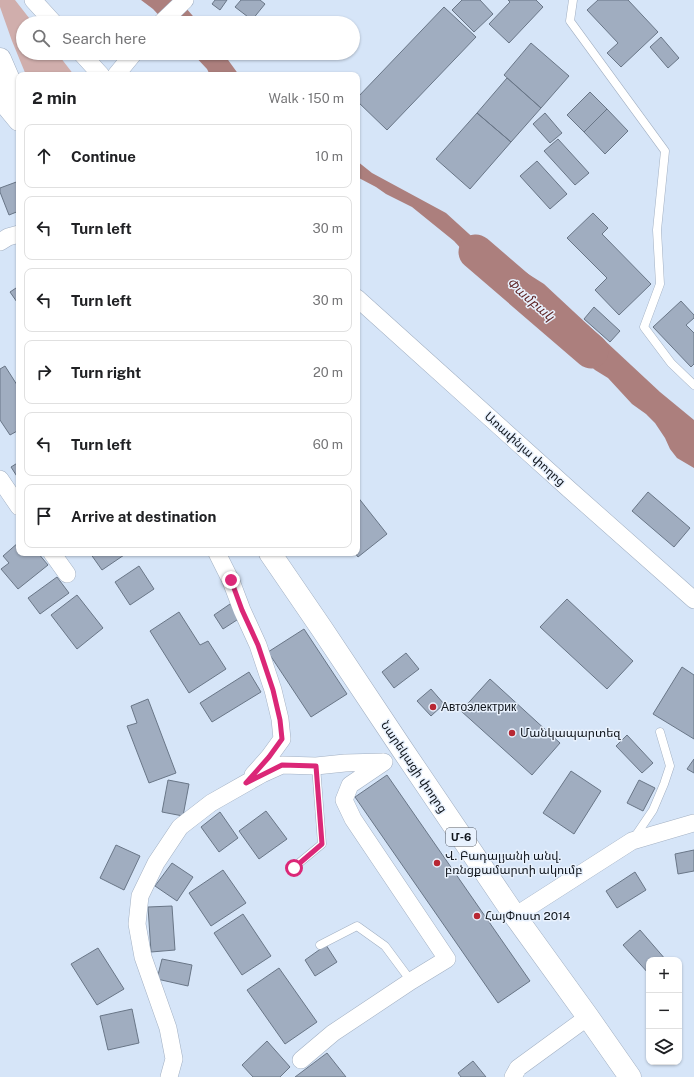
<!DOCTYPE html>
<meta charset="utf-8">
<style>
:root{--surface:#fff;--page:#f2f2f2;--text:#202124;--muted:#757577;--line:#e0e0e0}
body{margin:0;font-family:"Public Sans","Noto Sans Armenian",sans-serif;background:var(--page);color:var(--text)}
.controls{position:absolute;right:12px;bottom:12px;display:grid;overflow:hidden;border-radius:8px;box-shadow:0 1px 3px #0004}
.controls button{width:36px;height:36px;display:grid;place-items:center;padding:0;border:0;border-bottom:1px solid var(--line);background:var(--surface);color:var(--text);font:20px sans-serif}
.stop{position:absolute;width:12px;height:12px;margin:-9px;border:3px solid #db2777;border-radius:50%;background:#fff}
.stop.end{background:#db2777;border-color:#fff;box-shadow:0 1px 4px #0008}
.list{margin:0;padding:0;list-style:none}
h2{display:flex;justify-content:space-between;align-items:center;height:52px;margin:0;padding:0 16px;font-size:17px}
h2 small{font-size:13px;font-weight:400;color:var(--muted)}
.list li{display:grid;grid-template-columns:26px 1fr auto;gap:12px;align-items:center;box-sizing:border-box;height:64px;margin:0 8px 8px;padding:0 8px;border:1px solid var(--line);border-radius:8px}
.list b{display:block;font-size:15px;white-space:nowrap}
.list em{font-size:13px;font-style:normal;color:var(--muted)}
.icon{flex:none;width:22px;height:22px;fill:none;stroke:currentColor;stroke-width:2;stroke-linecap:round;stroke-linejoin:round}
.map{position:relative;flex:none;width:694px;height:1077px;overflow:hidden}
.search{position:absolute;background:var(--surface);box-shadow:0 1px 3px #0004;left:16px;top:16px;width:344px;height:44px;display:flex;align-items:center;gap:10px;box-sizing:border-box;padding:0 14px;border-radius:22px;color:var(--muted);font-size:15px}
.panel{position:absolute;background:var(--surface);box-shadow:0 1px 3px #0004;left:16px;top:72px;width:344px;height:484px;border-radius:8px}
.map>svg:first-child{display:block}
</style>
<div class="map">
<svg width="694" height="1077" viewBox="0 0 694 1077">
<rect width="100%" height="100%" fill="#d6e5f8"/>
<path fill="#d0aeac" d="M0 0H15L33 23H23V53H57L74 75H26L12 41 0 7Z"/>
<path fill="#ac7f7d" d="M141 0H179L199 23H166L153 9Z
M192 53H223L239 75H210L207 69Z
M357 161 372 173 446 213 479 243 544 284 660 392 694 420V468L677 458 670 449 665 438 655 423 646 414 632 404 608 378 595 370 586 362 582 357 574 342 562 329 555 320 553 315 543 306 533 299 520 286 502 279 477 266 454 241 412 207 386 194 376 187 357 177Z"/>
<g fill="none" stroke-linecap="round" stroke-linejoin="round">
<path stroke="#ac7f7d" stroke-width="35" d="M476 252 591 351"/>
</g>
<path fill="#a0adc0" stroke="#697687" d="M215 0H227L220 10 212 4Z
M241 0H260L265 4 252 20 235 7Z
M462 0H480L493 14 474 32 452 10Z
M508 0H536L543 7 509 43 489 24 510 2Z
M598 0H628L658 32 621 67 607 53 618 43 587 10Z
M444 7 476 37 387 130 357 101V98Z
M661 37 679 58 668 68 650 47Z
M531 43 569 76 541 108 504 75Z
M507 78 541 108 511 142 477 113Z
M590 92 607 109 584 132 567 115Z
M607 109 628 131 605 154 584 132Z
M477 113 511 142 470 189 436 159Z
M545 113 562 133 550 143 533 124Z
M558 139 589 173 575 185 544 151Z
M537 161 567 194 550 209 520 176Z
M19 181V211L9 215 0 192V188Z
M593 213 608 228 602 234 651 284 619 315 595 290 607 278 567 238Z
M19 286V305L10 292Z
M681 301 694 315V318L686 325 694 333V364L691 367 653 327Z
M594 307 620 331 610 342 584 319Z
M5 366 19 388V430L10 435 0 420V369Z
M19 462V477L18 478 11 467Z
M648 492 690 528 674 547 632 511Z
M357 496 387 534 358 557 355 553H357Z
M19 542V553H38L48 565 18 589 1 569 9 563 3 556Z
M90 553H127L102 570Z
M139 566 154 589 130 605 115 582Z
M57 577 69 593 40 614 28 598Z
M77 595 103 628 77 649 51 615Z
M567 599 633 661 607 689 540 627Z
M230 604 240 618 223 629 214 615Z
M179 612 200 645 208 641 226 669 189 693 150 631Z
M304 629 347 694 311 717 268 652Z
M406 653 419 669 394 688 382 672Z
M682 667 694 675V739L653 714Z
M249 672 261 692 212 722 200 703Z
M490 679 560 743 532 775 461 711Z
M431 689 444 704 431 716 417 701Z
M148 699 176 773 149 783 127 726 137 723 131 706Z
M627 735 653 763 642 773 616 746Z
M694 759V773L687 769Z
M571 771 601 791 574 834 543 813Z
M387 775 530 981 498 1003 355 797Z
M168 780 189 784 183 816 162 812Z
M639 780 655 788 643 811 627 803Z
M266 811 287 839 259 859 239 831Z
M220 812 238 838 219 852 201 827Z
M116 845 140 856 124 890 100 878Z
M694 850V871L678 874 675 854Z
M172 863 193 877 177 901 155 886Z
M223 870 246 903 211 926 189 893Z
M635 872 646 890 617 908 606 891Z
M172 906 175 950 151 952 148 907Z
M243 914 271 956 242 975 214 933Z
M640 930 666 960H649V974L623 945Z
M326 945 337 962 315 976 305 960Z
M98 948 124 989 97 1005 71 964Z
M162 959 192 965 188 986 157 979Z
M279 968 317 1022 285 1044 247 990Z
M132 1009 139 1043 108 1050 100 1016Z
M267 1041 290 1067 280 1077H253L242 1065Z
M327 1053 346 1077H295Z
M473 1061 486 1077H461L458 1073Z"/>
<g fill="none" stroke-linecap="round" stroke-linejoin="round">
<defs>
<path id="service" d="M573 0 570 21 665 151 657 230 660 284 644 327 671 363 694 385
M634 838 653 810 664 784 670 766 660 732
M293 868 322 844 316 766
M320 945 357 926 385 946 411 981"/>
<path id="minor" d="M33 0 54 23
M161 23 185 0
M81 53 101 75
M116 75 134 53
M0 242 8 237 19 234
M357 298 571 491 694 600
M0 479 19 507
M52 553 67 574
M217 553 231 581 242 610 258 645 273 690 280 719 282 739 269 757 253 775
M515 916 632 841 694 823
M301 1060 333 1033 411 981 447 959 353 819 344 800 350 785 384 762
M169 1077 174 1059 168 1028 143 957 137 924 140 896 156 863 180 827 211 803 262 774 282 765 316 766 345 763 383 762
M513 1077 518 1068 588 1017"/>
<path id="trunk" d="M0 59 19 103
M0 97 19 120
M270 553 322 629 402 749 515 916 588 1017 630 1077"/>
</defs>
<use href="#service" stroke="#a2b0c3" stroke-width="9"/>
<use href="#minor" stroke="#a2b0c3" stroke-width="18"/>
<use href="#trunk" stroke="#a2b0c3" stroke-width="23"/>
<use href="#service" stroke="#fff" stroke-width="8"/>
<use href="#minor" stroke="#fff" stroke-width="17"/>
<use href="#trunk" stroke="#fff" stroke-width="22"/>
</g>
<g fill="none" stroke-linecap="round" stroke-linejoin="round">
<path stroke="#db2777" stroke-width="5" d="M231 580 242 610 258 645 273 690 280 720 282 739 269 757 246 783 282 765 316 766 322 844 294 868"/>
</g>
<g fill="#b82733" stroke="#e8f1fd" stroke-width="1.5">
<circle cx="433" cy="707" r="4"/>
<circle cx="512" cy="733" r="4"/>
<circle cx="437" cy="863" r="4"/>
<circle cx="477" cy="916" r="4"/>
</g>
<g text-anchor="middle" stroke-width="3" stroke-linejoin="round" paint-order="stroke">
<rect fill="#e8f1fd" stroke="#515760" stroke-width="1" x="446" y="828" width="30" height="18" rx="3"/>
<g font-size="11" font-weight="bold" fill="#10151c">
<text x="461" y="841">Մ-6</text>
</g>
<g font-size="12" fill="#10151c" stroke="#e8f1fd">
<text transform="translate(525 449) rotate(42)" y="4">Առափնյա փողոց</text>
<text transform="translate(414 767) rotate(56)" y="4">Նարեկացի փողոց</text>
</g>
<g font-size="12" fill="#10151c" stroke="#e8f1fd" text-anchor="start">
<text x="441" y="711">Автоэлектрик</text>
<text x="520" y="737">Մանկապարտեզ</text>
<text x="445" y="860">Վ. Բադալյանի անվ.<tspan x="445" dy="14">բռնցքամարտի ակումբ</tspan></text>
<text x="485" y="920">ՀայՓոստ 2014</text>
</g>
<g font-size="13" font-style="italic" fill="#5f2425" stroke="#e8f1fd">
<text transform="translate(531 299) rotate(41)" y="5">Փամբակ</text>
</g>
</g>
</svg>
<div class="controls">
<button>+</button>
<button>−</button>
<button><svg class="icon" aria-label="layers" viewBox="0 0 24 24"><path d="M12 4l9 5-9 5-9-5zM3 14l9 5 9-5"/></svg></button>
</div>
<div class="stop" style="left:294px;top:868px"></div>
<div class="stop end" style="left:231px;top:580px"></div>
<div class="search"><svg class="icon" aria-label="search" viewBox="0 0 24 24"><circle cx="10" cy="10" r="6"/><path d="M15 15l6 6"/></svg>Search here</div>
<section class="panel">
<h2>2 min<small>Walk · 150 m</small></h2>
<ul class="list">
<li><svg class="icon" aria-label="ahead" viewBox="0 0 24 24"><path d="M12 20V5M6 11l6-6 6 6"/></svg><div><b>Continue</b></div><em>10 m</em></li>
<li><svg class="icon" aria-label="left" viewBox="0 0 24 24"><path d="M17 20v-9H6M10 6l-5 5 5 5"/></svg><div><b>Turn left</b></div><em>30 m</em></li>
<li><svg class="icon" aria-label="left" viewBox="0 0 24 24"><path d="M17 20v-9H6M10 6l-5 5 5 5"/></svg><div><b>Turn left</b></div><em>30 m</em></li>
<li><svg class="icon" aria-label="right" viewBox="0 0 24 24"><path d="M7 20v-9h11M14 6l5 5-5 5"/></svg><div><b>Turn right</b></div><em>20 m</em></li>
<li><svg class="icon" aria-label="left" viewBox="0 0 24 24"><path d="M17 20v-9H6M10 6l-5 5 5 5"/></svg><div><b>Turn left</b></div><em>60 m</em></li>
<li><svg class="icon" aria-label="arrive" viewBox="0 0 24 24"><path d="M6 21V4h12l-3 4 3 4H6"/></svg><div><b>Arrive at destination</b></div></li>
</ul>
</section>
</div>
